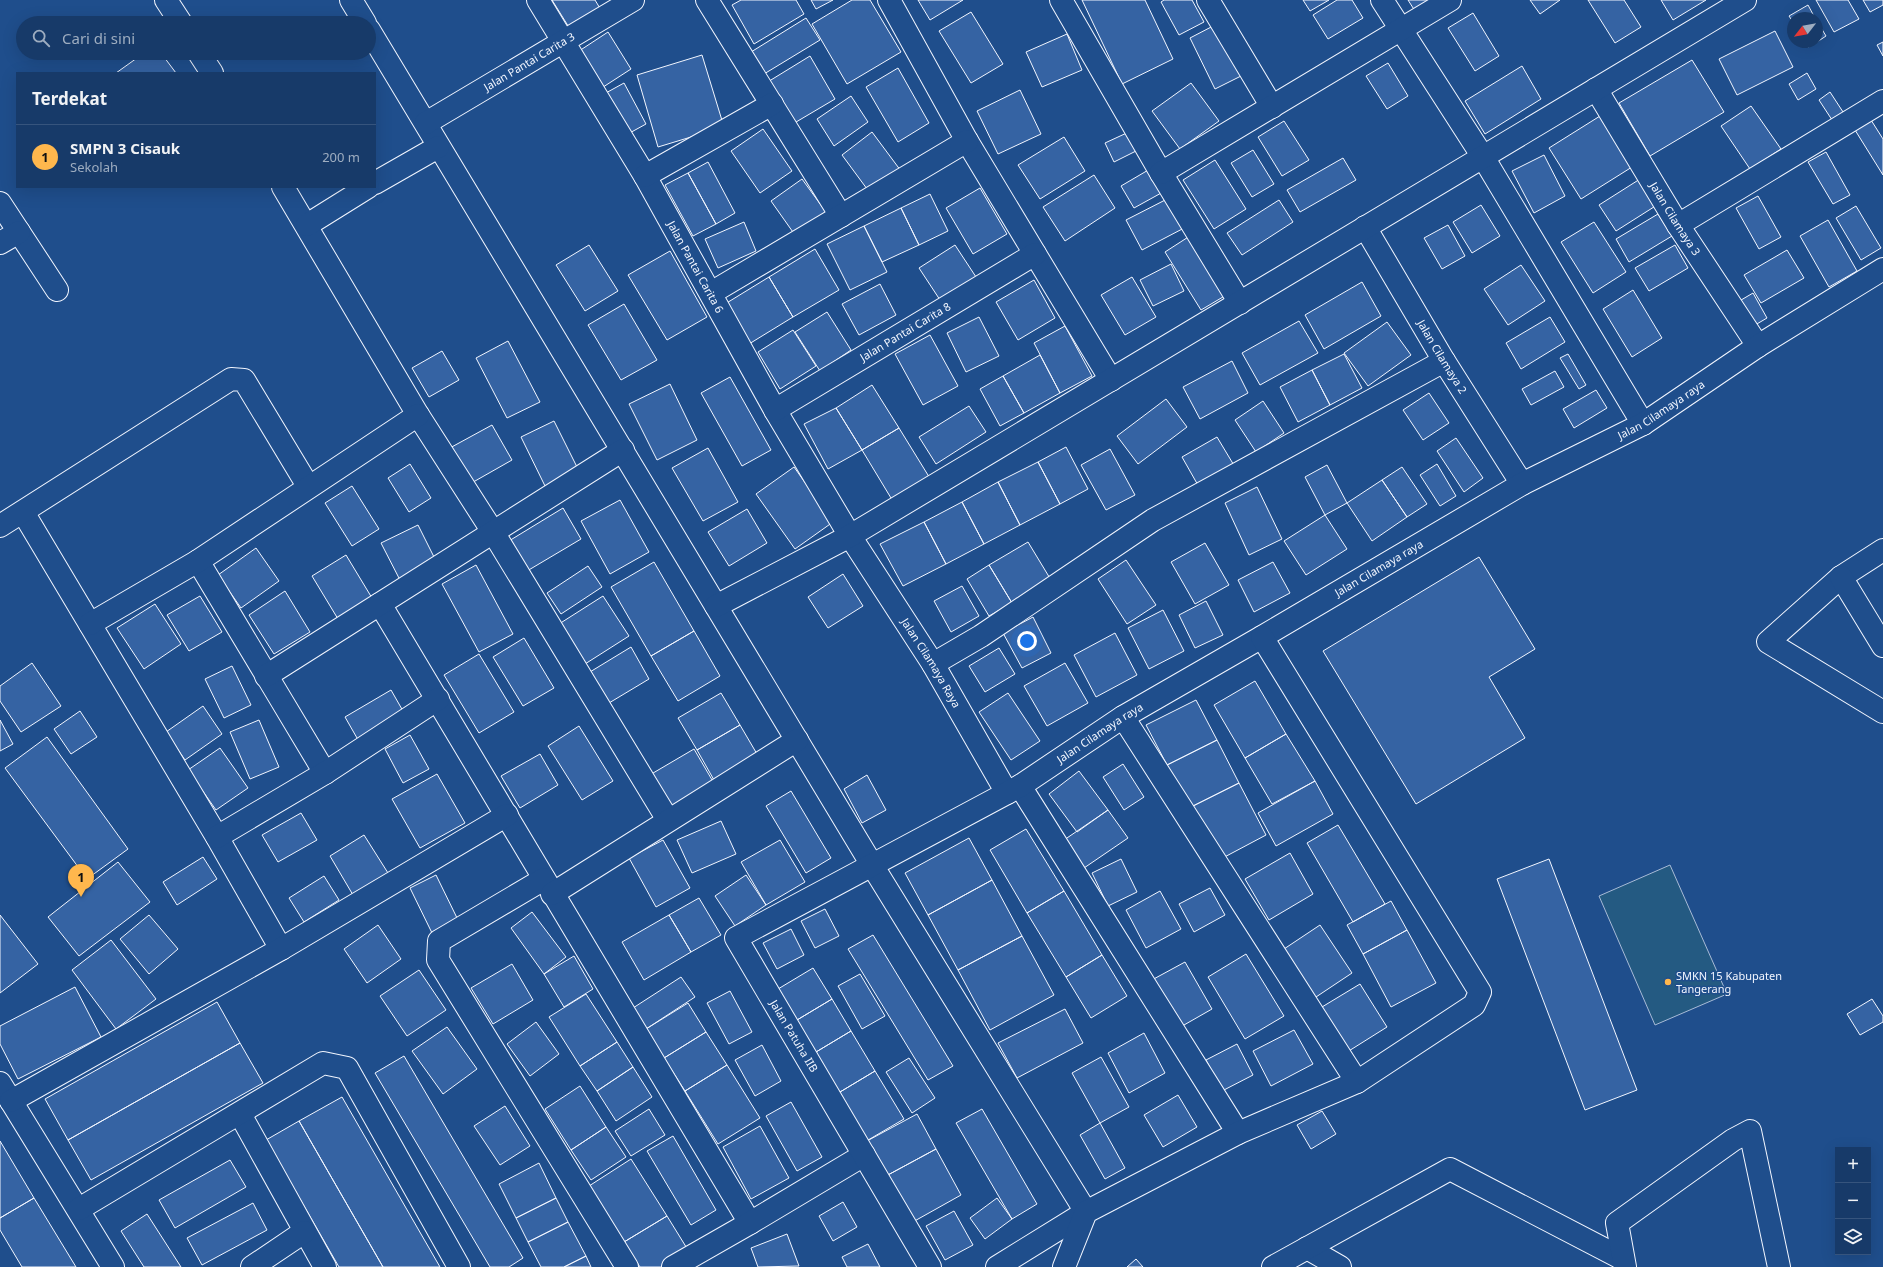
<!DOCTYPE html>
<html lang="id">
<meta charset="utf-8">
<style>
:root{--surface:#173a69;--page:#244571;--text:#f1f3f6;--muted:#9eadc0;--line:#36547d;--accent:#ffb74d}
body{margin:0;font-family:"Noto Sans",sans-serif;background:var(--page);color:var(--text)}
.controls{position:absolute;right:12px;bottom:12px;display:grid;overflow:hidden;border-radius:0px;box-shadow:0 4px 16px #0002}
.controls button{width:36px;height:36px;display:grid;place-items:center;padding:0;border:0;border-bottom:1px solid var(--line);background:var(--surface);color:var(--text);font:20px sans-serif}
.compass{position:absolute;left:1787px;top:12px;width:36px;height:36px;border-radius:50%;background:var(--surface);box-shadow:0 4px 16px #0002;rotate:239deg}
.you{position:absolute;left:1027px;top:641px;width:14px;height:14px;margin:-10px;border:3px solid #fff;border-radius:50%;background:#1a73e8;box-shadow:0 0 0 6px #1a73e833}
.badge{display:grid;place-items:center;width:26px;height:26px;border-radius:50%;background:var(--accent);color:#111;font-size:13px;font-weight:700}
.pin{position:absolute;translate:-50% -33px;filter:drop-shadow(0 1px 2px #0008)}
.pin::after{content:'';position:absolute;top:21px;width:14px;height:12px;background:inherit;clip-path:polygon(0 0,100% 0,50% 100%)}
.list{margin:0;padding:0;list-style:none}
h2{display:flex;justify-content:space-between;align-items:center;height:52px;margin:0;padding:0 16px;font-size:17px}
h2 small{font-size:13px;font-weight:400;color:var(--muted)}
.list li{display:grid;grid-template-columns:26px 1fr auto;gap:12px;align-items:center;box-sizing:border-box;height:64px;padding:0 16px;border-top:1px solid var(--line)}
.list b{display:block;font-size:15px;white-space:nowrap}
.list p{margin:0;font-size:13px;white-space:nowrap;color:var(--muted)}
.list em{font-size:13px;font-style:normal;color:var(--muted)}
.icon{flex:none;width:22px;height:22px;fill:none;stroke:currentColor;stroke-width:2;stroke-linecap:round;stroke-linejoin:round}
.map{position:relative;flex:none;width:1883px;height:1267px;overflow:hidden}
.search{position:absolute;background:var(--surface);box-shadow:0 4px 16px #0002;left:16px;top:16px;width:360px;height:44px;display:flex;align-items:center;gap:10px;box-sizing:border-box;padding:0 14px;border-radius:22px;color:var(--muted);font-size:15px}
.panel{position:absolute;background:var(--surface);box-shadow:0 4px 16px #0002;left:16px;top:72px;width:360px;height:116px;border-radius:0px}
.map>svg:first-child{display:block}
</style>
<div class="map">
<svg width="1883" height="1267" viewBox="0 0 1883 1267">
<rect width="100%" height="100%" fill="#1f4e8c"/>
<path fill="#245a82" stroke="#a8bbd7" d="M1670 865 1727 994 1655 1025 1599 896Z"/>
<path fill="#3563a3" stroke="#f2f6ff" d="M552 0H595L601 10 570 29Z
M741 0H796L804 14 754 44 732 5Z
M811 0H833L816 9Z
M852 0H870L901 52 847 84 812 24Z
M918 0H963L930 20Z
M1082 0H1145L1173 59 1122 84Z
M1164 0H1192L1204 22 1179 35 1161 2Z
M1303 0H1329L1310 11Z
M1337 0H1352L1363 18 1328 39 1313 15Z
M1408 0H1432L1415 11Z
M1530 0H1560L1540 14Z
M1588 0H1624L1641 27 1615 43Z
M1661 0H1706L1673 20Z
M1816 0H1848L1859 19 1834 32Z
M1863 0H1883V5L1870 12Z
M1808 5 1815 18H1793V22L1789 16Z
M971 12 1003 64 971 83 939 31Z
M1473 13 1499 56 1475 71 1448 28Z
M806 18 820 40 764 74 751 52Z
M1817 21 1826 36 1817 42Z
M1215 25 1241 76 1215 89 1190 38Z
M1775 31 1793 67 1737 95 1719 59Z
M608 32 631 69 597 91 573 55Z
M1067 34 1082 70 1042 87 1026 52Z
M1805 42H1817L1808 47Z
M1883 42V56L1877 45Z
M144 53H161L176 73H116Z
M702 55 724 127 658 147 637 75Z
M810 56 835 99 791 125 766 83Z
M1692 60 1724 112 1650 156 1619 103Z
M1388 63 1408 96 1387 109 1366 76Z
M1522 66 1541 99 1485 134 1465 101Z
M898 68 929 123 898 142 866 87Z
M1807 73 1816 89 1798 100 1789 84Z
M624 83 646 124 626 135 604 94Z
M1191 83 1219 121 1180 149 1152 111Z
M1020 90 1041 134 998 154 977 111Z
M1830 92 1845 115 1834 123 1819 100Z
M851 96 868 122 834 146 817 119Z
M1751 106 1781 149 1750 169 1721 126Z
M1600 116 1632 167 1581 199 1549 148Z
M1871 120 1883 139V175L1855 130Z
M1284 121 1309 160 1282 176 1258 137Z
M763 129 792 171 760 193 731 151Z
M1131 131 1140 149 1114 162 1105 143Z
M872 132 901 171 870 193 842 155Z
M1064 137 1085 171 1040 199 1018 165Z
M1253 150 1274 184 1252 197 1231 163Z
M1826 152 1850 195 1833 204 1808 162Z
M1544 155 1565 196 1534 213 1512 171Z
M1343 158 1356 180 1300 212 1287 190Z
M1215 160 1246 209 1214 229 1183 180Z
M708 162 735 213 716 224 688 173Z
M1150 169 1163 192 1134 208 1121 186Z
M688 173 716 224 693 236 665 185Z
M1094 175 1115 208 1065 241 1043 207Z
M802 179 826 212 795 235 771 201Z
M1640 179 1657 205 1616 231 1599 205Z
M980 188 1007 234 973 254 946 208Z
M930 194 948 231 919 245 901 208Z
M1758 196 1781 237 1759 249 1736 208Z
M1171 197 1186 227 1142 250 1126 220Z
M1279 200 1293 222 1242 255 1227 233Z
M1481 205 1500 236 1472 253 1453 222Z
M1856 206 1881 248 1861 260 1836 218Z
M901 208 919 245 882 262 864 226Z
M1658 214 1672 236 1629 262 1616 239Z
M1828 220 1857 271 1829 287 1800 236Z
M744 222 756 251 718 268 705 239Z
M1594 222 1626 272 1593 293 1561 242Z
M1448 225 1465 256 1442 269 1424 238Z
M864 226 887 272 850 290 827 244Z
M1196 232 1233 291 1201 310 1165 252Z
M589 245 618 291 585 311 556 265Z
M955 245 978 280 942 303 919 268Z
M1675 245 1688 268 1649 291 1635 268Z
M815 249 839 290 793 317 769 277Z
M1787 250 1804 278 1761 303 1744 275Z
M670 251 707 317 667 340 628 275Z
M1171 264 1184 291 1153 306 1140 280Z
M1521 265 1545 301 1508 325 1484 289Z
M769 277 793 317 749 344 725 304Z
M1132 277 1156 317 1125 335 1101 295Z
M1034 280 1055 318 1018 340 996 302Z
M1362 282 1381 316 1324 349 1305 315Z
M880 284 896 315 859 335 842 304Z
M1633 290 1662 338 1632 357 1603 309Z
M1753 293 1767 318 1750 328 1736 303Z
M624 304 657 360 621 380 588 325Z
M827 312 851 350 820 371 795 332Z
M979 317 999 356 966 372 947 333Z
M1550 317 1565 342 1521 369 1506 343Z
M1299 321 1318 353 1260 385 1242 353Z
M1387 322 1411 355 1368 386 1344 353Z
M1065 326 1092 376 1060 393 1034 343Z
M793 330 816 366 780 389 758 352Z
M930 335 958 386 923 405 895 354Z
M508 341 540 402 507 418 476 358Z
M442 351 459 380 429 397 412 368Z
M1344 354 1362 388 1330 405 1312 370Z
M1568 354 1586 385 1579 389 1560 358Z
M1040 355 1060 393 1024 413 1003 376Z
M1232 361 1248 393 1200 419 1183 387Z
M1312 370 1330 405 1298 422 1280 387Z
M1555 371 1564 387 1531 405 1522 389Z
M1003 376 1024 413 1000 426 980 389Z
M730 377 771 450 742 466 701 393Z
M670 384 697 440 657 460 629 404Z
M872 385 899 428 862 450 836 408Z
M1596 390 1607 408 1574 428 1563 409Z
M1429 393 1449 423 1423 440 1403 410Z
M1166 399 1187 427 1138 464 1117 436Z
M1263 401 1284 433 1256 452 1235 420Z
M969 406 986 432 936 464 919 437Z
M836 408 862 450 828 469 804 424Z
M554 421 579 471 546 488 521 437Z
M492 425 512 460 468 485 448 449Z
M899 428 931 480 894 503 862 450Z
M1217 437 1235 467 1199 487 1182 457Z
M1456 438 1483 478 1464 492 1437 451Z
M1066 447 1088 489 1060 504 1038 462Z
M708 448 738 502 703 521 672 468Z
M1110 449 1135 495 1106 510 1081 465Z
M1038 462 1060 504 1020 525 998 482Z
M410 464 431 498 409 512 388 478Z
M1437 464 1456 496 1440 506 1420 475Z
M1327 465 1347 503 1325 515 1305 477Z
M794 467 833 522 795 549 756 494Z
M1402 467 1427 504 1407 517 1382 480Z
M1382 480 1407 517 1372 541 1347 503Z
M998 482 1020 525 984 544 962 502Z
M352 486 379 529 352 546 325 503Z
M1257 487 1282 539 1249 555 1225 503Z
M620 500 649 552 610 574 581 521Z
M962 502 984 544 946 564 924 522Z
M563 508 581 539 522 574 504 544Z
M747 509 767 543 729 566 708 532Z
M1325 515 1347 549 1306 575 1284 541Z
M924 522 946 564 903 586 880 544Z
M418 525 437 563 401 582 381 543Z
M1028 542 1051 580 1012 603 989 565Z
M1205 543 1229 585 1195 604 1171 562Z
M256 548 279 581 241 608 218 575Z
M346 555 372 598 338 619 312 576Z
M1479 557 1535 649 1489 677 1525 738 1416 804 1323 651Z
M1126 560 1156 605 1127 624 1098 579Z
M654 562 694 631 651 656 611 587Z
M1273 562 1290 593 1254 612 1238 580Z
M476 565 513 634 479 652 442 584Z
M989 565 1012 603 989 616 967 579Z
M588 566 602 587 561 614 547 593Z
M843 574 863 606 828 628 808 597Z
M962 586 979 616 951 632 934 601Z
M285 591 310 632 274 654 249 615Z
M200 596 222 632 189 651 167 615Z
M603 596 629 636 585 664 559 624Z
M1206 601 1223 635 1195 648 1179 615Z
M155 604 181 644 144 669 117 628Z
M1163 610 1184 651 1149 669 1128 628Z
M1033 617 1051 653 1022 668 1003 633Z
M694 631 720 676 678 701 651 656Z
M1115 633 1137 675 1096 697 1074 655Z
M524 638 554 688 523 706 493 657Z
M631 647 649 679 604 706 585 675Z
M999 648 1015 674 985 692 969 666Z
M479 654 514 712 479 733 444 675Z
M32 663 61 706 21 732 0 701V686Z
M1065 663 1088 703 1047 726 1024 686Z
M232 666 251 705 224 718 205 679Z
M1255 681 1286 734 1245 758 1214 705Z
M391 690 407 718 361 745 345 717Z
M721 693 740 725 697 750 678 718Z
M1008 693 1040 741 1011 760 979 712Z
M1196 700 1217 740 1167 765 1146 725Z
M203 706 222 734 185 760 166 732Z
M80 711 97 737 71 754 54 729Z
M0 720 13 744 0 751Z
M259 720 279 767 250 779 230 732Z
M740 725 757 754 714 780 697 750Z
M579 726 613 781 582 800 548 746Z
M1286 734 1315 781 1272 804 1245 758Z
M410 735 429 769 403 783 385 749Z
M47 737 128 849 87 879 5 768Z
M1217 740 1239 783 1189 808 1167 765Z
M220 748 248 788 216 810 188 770Z
M694 749 715 785 668 812 648 776Z
M540 754 558 785 520 808 501 776Z
M1123 764 1144 797 1124 810 1103 777Z
M1079 771 1108 810 1077 832 1049 794Z
M437 774 465 823 420 848 392 799Z
M867 775 886 810 862 823 844 789Z
M1315 781 1333 814 1276 846 1258 813Z
M1239 783 1266 835 1217 861 1189 808Z
M791 791 831 858 806 873 766 806Z
M1108 810 1128 838 1084 868 1064 840Z
M301 813 317 840 278 862 262 835Z
M721 821 736 854 692 873 677 840Z
M1338 825 1385 904 1353 922 1307 843Z
M1026 829 1064 891 1027 913 990 850Z
M364 835 388 873 353 895 330 856Z
M969 838 992 880 928 915 905 873Z
M663 840 690 888 656 907 629 858Z
M780 840 805 882 766 905 741 862Z
M1290 853 1313 894 1269 920 1245 879Z
M203 857 217 879 177 905 163 882Z
M1121 859 1137 892 1108 906 1092 873Z
M1549 859 1637 1090 1585 1110 1497 879Z
M118 862 150 902 79 956 48 917Z
M436 875 459 922 433 935 410 888Z
M746 875 766 905 735 926 715 896Z
M324 876 339 900 304 922 289 898Z
M992 880 1022 936 958 970 928 915Z
M1210 888 1225 915 1194 932 1179 904Z
M1064 891 1102 955 1066 977 1027 913Z
M1160 891 1181 929 1146 948 1126 910Z
M699 898 721 935 691 952 669 915Z
M1391 901 1407 930 1363 954 1347 925Z
M825 909 839 936 815 948 801 921Z
M532 912 566 957 544 974 511 928Z
M0 915 38 964 0 993Z
M149 915 178 949 149 974 120 939Z
M669 915 691 952 644 980 622 942Z
M378 925 401 959 367 983 344 949Z
M1320 925 1352 973 1313 999 1281 951Z
M791 929 804 955 777 969 763 943Z
M1407 930 1436 983 1391 1007 1363 954Z
M873 935 953 1066 928 1080 848 949Z
M1022 936 1054 995 990 1030 958 970Z
M111 940 156 999 116 1029 72 970Z
M1246 954 1284 1016 1245 1039 1208 977Z
M1102 955 1127 996 1091 1018 1066 977Z
M574 956 593 989 564 1007 544 974Z
M1185 962 1212 1009 1177 1029 1150 981Z
M512 964 533 1000 493 1024 471 988Z
M813 968 832 999 792 1023 773 992Z
M419 970 446 1010 407 1036 380 996Z
M860 974 885 1016 862 1029 838 986Z
M681 977 695 997 646 1029 633 1008Z
M1360 984 1387 1027 1344 1054 1317 1010Z
M75 987 101 1037 18 1079 0 1044V1026Z
M730 991 752 1032 729 1044 707 1003Z
M586 994 617 1042 580 1066 549 1017Z
M832 999 851 1031 811 1055 792 1023Z
M1872 999 1883 1016V1022L1860 1035 1847 1014Z
M217 1002 240 1043 68 1140 45 1099Z
M688 1003 706 1032 664 1058 646 1029Z
M1065 1009 1083 1043 1017 1078 998 1043Z
M536 1022 559 1054 530 1076 507 1044Z
M447 1027 477 1069 443 1094 412 1051Z
M1294 1030 1313 1064 1271 1086 1253 1051Z
M851 1031 875 1071 835 1095 811 1055Z
M706 1032 727 1065 685 1091 664 1058Z
M1144 1033 1165 1073 1129 1093 1108 1053Z
M617 1042 633 1067 597 1091 580 1066Z
M240 1043 263 1083 91 1180 68 1140Z
M1237 1044 1253 1075 1222 1091 1206 1060Z
M762 1045 781 1081 755 1096 735 1060Z
M404 1056 523 1258 509 1267H490L375 1073Z
M1101 1057 1129 1107 1100 1123 1072 1073Z
M909 1058 935 1098 912 1113 886 1072Z
M727 1065 760 1118 718 1144 685 1091Z
M633 1067 652 1097 616 1121 597 1091Z
M875 1071 904 1119 863 1143 835 1095Z
M580 1086 606 1127 571 1150 545 1109Z
M1178 1095 1197 1127 1163 1147 1144 1115Z
M342 1097 440 1267H383L299 1121Z
M791 1102 822 1157 797 1171 766 1116Z
M505 1106 530 1146 500 1165 474 1126Z
M649 1109 665 1135 631 1156 615 1131Z
M982 1109 1037 1204 1012 1219 956 1123Z
M1322 1111 1336 1134 1311 1149 1297 1125Z
M917 1114 936 1149 886 1176 867 1141Z
M299 1121 383 1267H339L266 1140Z
M1100 1123 1125 1168 1105 1179 1080 1135Z
M760 1126 789 1178 751 1199 723 1147Z
M606 1127 626 1157 591 1180 571 1150Z
M673 1136 716 1210 691 1225 647 1151Z
M0 1141 34 1198 0 1218Z
M936 1149 961 1195 911 1223 886 1176Z
M631 1159 667 1216 624 1242 589 1186Z
M230 1160 246 1187 175 1228 159 1200Z
M539 1163 556 1198 516 1218 499 1184Z
M34 1198 76 1267H22L0 1230V1218Z
M556 1198 568 1222 528 1242 516 1218Z
M997 1198 1012 1219 985 1239 970 1218Z
M843 1202 857 1227 833 1241 819 1216Z
M253 1203 267 1230 202 1265 187 1238Z
M954 1211 973 1245 945 1260 926 1226Z
M147 1214 181 1267H144L121 1231Z
M667 1216 688 1250 661 1267H640L624 1242Z
M568 1222 586 1256 564 1267H541L528 1242Z
M787 1234 799 1266 758 1267 751 1248Z
M868 1244 880 1267H847L842 1257Z
M586 1256 591 1267H564Z
M1136 1259 1143 1267H1127Z"/>
<g fill="none" stroke-linecap="round" stroke-linejoin="round">
<defs>
<g id="minor">
<path d="M166 0 181 23"/>
<path d="M351 0 365 23"/>
<path id="s1" d="M538 0 645 176 775 410 850 536 933 664 1007 793"/>
<path d="M707 0 841 216"/>
<path d="M889 0 967 141 1111 380"/>
<path d="M1061 0 1161 173 1240 303"/>
<path d="M1208 0 1272 107"/>
<path d="M1382 0 1483 157 1643 424"/>
<path d="M369 30 872 865 1086 1212 997 1267"/>
<path d="M199 53 212 73"/>
<path id="s2" d="M1596 89 1678 225 1758 346"/>
<path id="s3" d="M426 123 633 0"/>
<path d="M1161 173 1450 0"/>
<path d="M645 176 772 104"/>
<path d="M375 183 438 147"/>
<path d="M283 187 418 415 493 532 668 820"/>
<path d="M0 203 57 290"/>
<path d="M307 225 368 187"/>
<path d="M1678 225 1883 101"/>
<path id="s4" d="M1365 227 1444 361 1522 484"/>
<path d="M0 243 19 232"/>
<path d="M711 293 967 141"/>
<path id="s5" d="M775 410 1035 254"/>
<path d="M23 512 217 837 281 949"/>
<path d="M0 526 231 379 244 380 308 486"/>
<path d="M1883 550 1841 577 1768 642 1883 712"/>
<path d="M198 561 325 773"/>
<path d="M1841 577 1883 646"/>
<path d="M380 604 750 1223"/>
<path d="M716 606 850 536 1745 0"/>
<path d="M90 624 198 561 418 415"/>
<path d="M933 664 981 636 1153 520 1444 361"/>
<path d="M266 676 623 450"/>
<path d="M1123 717 1357 1082"/>
<path d="M1020 786 1238 1133"/>
<path d="M217 837 325 773 438 699"/>
<path d="M544 879 439 941 438 960 627 1267"/>
<path d="M552 894 797 740"/>
<path d="M0 1083 113 1267"/>
<path d="M11 1101 281 949 507 815"/>
<path d="M240 1114 325 1267"/>
<path d="M79 1209 323 1063 347 1068 459 1267"/>
<path d="M1307 1248 1340 1267"/>
<path d="M252 1267 304 1232"/>
<path d="M673 1267 750 1223 864 1155"/>
<path id="s6" d="M930 1267 736 938 1020 786 1123 717 1262 637 1522 484 1643 424 1758 346 1883 269"/>
<path d="M1064 1267 1086 1212 1238 1133 1357 1082 1474 1005 1480 992 1262 637"/>
<path d="M1273 1267 1450 1169 1623 1259"/>
<path d="M1625 1267 1617 1223 1733 1140 1750 1131 1779 1267"/>
</g>
</defs>
<use href="#minor" stroke="#f2f6ff" stroke-width="24"/>
<use href="#minor" stroke="#1f4e8c" stroke-width="22"/>
</g>
<circle fill="#ffb74d" stroke="#1f4e8c" stroke-width="1.5" cx="1668" cy="982" r="4"/>
<g text-anchor="middle" stroke-width="3" stroke-linejoin="round" paint-order="stroke">
<g font-size="11" fill="#f2f6ff" stroke="#1f4e8c">
<text dy="4" stroke="none"><textPath href="#s3" startOffset="120">Jalan Pantai Carita 3</textPath></text>
<text dy="4" stroke="none"><textPath href="#s2" startOffset="152">Jalan Cilamaya 3</textPath></text>
<text dy="4" stroke="none"><textPath href="#s1" startOffset="310">Jalan Pantai Carita 6</textPath></text>
<text dy="4" stroke="none"><textPath href="#s5" startOffset="152">Jalan Pantai Carita 8</textPath></text>
<text dy="4" stroke="none"><textPath href="#s4" startOffset="151">Jalan Cilamaya 2</textPath></text>
<text dy="4" stroke="none"><textPath href="#s6" startOffset="1448">Jalan Cilamaya raya</textPath></text>
<text dy="4" stroke="none"><textPath href="#s6" startOffset="1124">Jalan Cilamaya raya</textPath></text>
<text dy="4" stroke="none"><textPath href="#s1" startOffset="771">Jalan Cilamaya Raya</textPath></text>
<text dy="4" stroke="none"><textPath href="#s6" startOffset="800">Jalan Cilamaya raya</textPath></text>
<text transform="translate(794 1036) rotate(59)" y="4">Jalan Patuha IIB</text>
</g>
<g font-size="11" fill="#f2f6ff" stroke="#1f4e8c" text-anchor="start">
<text x="1676" y="980">SMKN 15 Kabupaten<tspan x="1676" dy="13">Tangerang</tspan></text>
</g>
</g>
</svg>
<div class="controls">
<button>+</button>
<button>−</button>
<button><svg class="icon" aria-label="layers" viewBox="0 0 24 24"><path d="M12 4l9 5-9 5-9-5zM3 14l9 5 9-5"/></svg></button>
</div>
<svg class="compass" viewBox="-18 -18 36 36"><path d="M0-13l5 13h-10z" fill="#e53935"/><path d="M0 13l5-13h-10z" fill="#9eadc0"/></svg>
<div class="you"></div>
<div class="pin badge" style="left:81px;top:897px">1</div>
<div class="search"><svg class="icon" aria-label="search" viewBox="0 0 24 24"><circle cx="10" cy="10" r="6"/><path d="M15 15l6 6"/></svg>Cari di sini</div>
<section class="panel">
<h2>Terdekat<small></small></h2>
<ul class="list">
<li><span class="badge">1</span><div><b>SMPN 3 Cisauk</b><p>Sekolah</p></div><em>200 m</em></li>
</ul>
</section>
</div>
